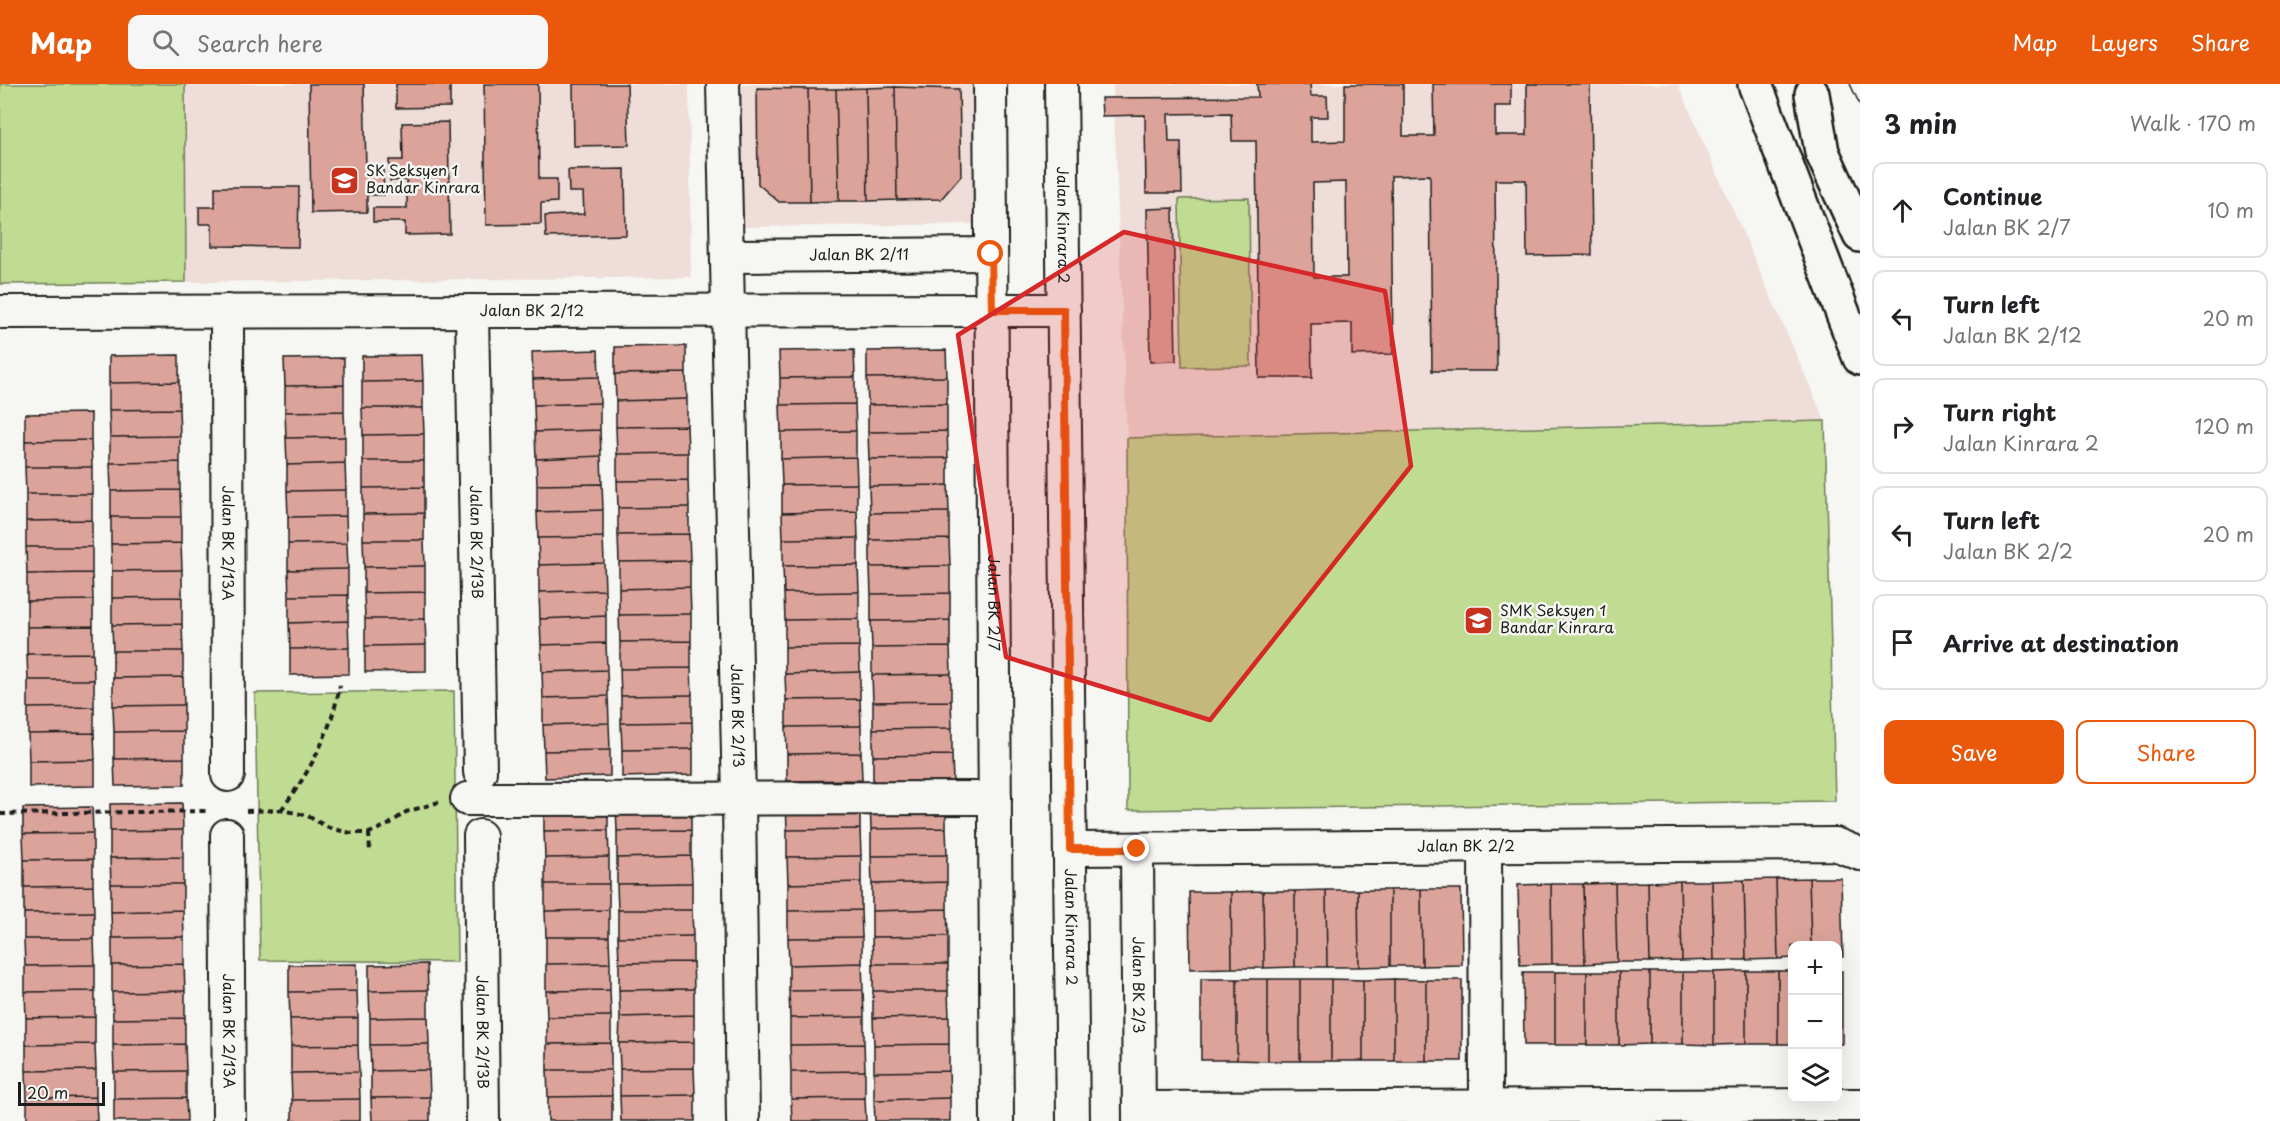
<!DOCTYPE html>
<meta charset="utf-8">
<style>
:root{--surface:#fff;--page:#f6f6f6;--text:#202124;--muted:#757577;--line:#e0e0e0;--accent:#ea580c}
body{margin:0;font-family:"Playpen Sans",sans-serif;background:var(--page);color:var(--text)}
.controls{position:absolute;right:18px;bottom:18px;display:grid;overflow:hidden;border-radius:12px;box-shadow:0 6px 24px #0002}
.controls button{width:54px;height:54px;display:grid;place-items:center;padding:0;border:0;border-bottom:2px solid var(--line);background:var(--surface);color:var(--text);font:30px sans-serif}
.scale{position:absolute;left:18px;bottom:15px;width:87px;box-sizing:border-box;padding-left:6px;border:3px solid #1c1c1c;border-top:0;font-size:16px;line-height:21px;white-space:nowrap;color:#1c1c1c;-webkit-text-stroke:4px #f6f6f2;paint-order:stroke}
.stop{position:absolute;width:18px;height:18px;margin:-14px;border:4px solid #ea580c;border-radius:50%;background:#fff}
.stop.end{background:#ea580c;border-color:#fff;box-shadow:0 2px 6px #0008}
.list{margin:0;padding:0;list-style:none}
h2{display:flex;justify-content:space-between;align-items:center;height:78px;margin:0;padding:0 24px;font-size:26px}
h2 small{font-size:20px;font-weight:400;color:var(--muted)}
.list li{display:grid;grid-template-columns:39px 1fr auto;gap:18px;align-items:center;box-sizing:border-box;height:96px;margin:0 12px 12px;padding:0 12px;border:2px solid var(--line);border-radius:12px}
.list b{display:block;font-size:22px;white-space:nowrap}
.list p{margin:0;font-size:20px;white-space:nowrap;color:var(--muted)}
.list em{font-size:20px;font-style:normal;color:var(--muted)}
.actions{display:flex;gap:12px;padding:18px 24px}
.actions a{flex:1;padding:14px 0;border:2px solid var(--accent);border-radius:12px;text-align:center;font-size:21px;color:var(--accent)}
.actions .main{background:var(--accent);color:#fff}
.icon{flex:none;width:33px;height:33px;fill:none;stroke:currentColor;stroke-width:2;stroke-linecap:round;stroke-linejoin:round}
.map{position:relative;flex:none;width:1860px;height:1037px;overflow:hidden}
header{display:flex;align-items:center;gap:36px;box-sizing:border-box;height:84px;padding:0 30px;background:var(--accent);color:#fff}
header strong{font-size:28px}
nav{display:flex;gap:33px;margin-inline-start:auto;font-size:21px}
.search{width:420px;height:54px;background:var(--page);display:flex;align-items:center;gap:15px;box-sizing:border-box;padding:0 21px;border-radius:12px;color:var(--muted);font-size:22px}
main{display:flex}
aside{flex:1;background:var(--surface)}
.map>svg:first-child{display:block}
</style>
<header>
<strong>Map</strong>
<div class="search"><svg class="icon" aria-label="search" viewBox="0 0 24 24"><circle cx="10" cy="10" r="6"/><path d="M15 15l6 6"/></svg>Search here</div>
<nav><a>Map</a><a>Layers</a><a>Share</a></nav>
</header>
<main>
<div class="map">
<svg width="1860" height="1037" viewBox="0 0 1860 1037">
<rect width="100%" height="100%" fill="#f6f6f2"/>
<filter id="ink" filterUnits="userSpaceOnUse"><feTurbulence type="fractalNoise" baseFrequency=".0167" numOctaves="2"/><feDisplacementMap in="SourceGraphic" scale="12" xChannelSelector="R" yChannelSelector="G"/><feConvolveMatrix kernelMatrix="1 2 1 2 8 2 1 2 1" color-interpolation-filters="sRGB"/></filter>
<g filter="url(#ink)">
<path fill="#eeddd8" d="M0 0H689L691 193 0 200Z
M740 0H974L976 140 742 143Z
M1113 0H1678L1825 337 1835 717 1128 726 1127 354Z"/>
<path fill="#c0dc93" stroke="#6e7c58" stroke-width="1.5" d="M0 0H185L186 198 0 200Z
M1249 114 1251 282 1182 283 1179 115Z
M1825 337 1835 717 1128 726 1127 354Z
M454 607 457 878 260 876 255 609Z"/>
<path fill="#dca39a" stroke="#1c1c1c" stroke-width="1.5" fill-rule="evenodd" d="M309 0H364L366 85 383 84 384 111H367V128L311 129Z
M396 0H450V23L396 24Z
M484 0H538L539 95H557V118L541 119V140L486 141Z
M573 0H627L629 61 574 62Z
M1257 0H1310L1311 12H1327L1328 33H1311V58L1345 57V0H1403V52H1434L1433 0H1511V22H1495V51H1527V0H1590L1592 171 1527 172 1526 96H1495L1497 287H1432L1430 91 1391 92 1393 270 1352 271V239L1311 240 1312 294H1259L1256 57H1232L1231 29 1168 30 1169 58H1181L1182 109H1146L1145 31 1102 32 1101 14 1258 13ZM1346 98 1347 193H1314L1313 99Z
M895 3 897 116 868 117 866 4Z
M895 3 959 5 961 92 941 115 897 116Z
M757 4 808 5 810 118H779L758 100Z
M866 4 868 117H839L836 5Z
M808 5H836L839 117 810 118Z
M448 38 450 150 405 151V138H373V124H407V96L390 97 389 76H403L402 39Z
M625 85 626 151 546 153 545 132 584 130 583 108H569L568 86Z
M215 103H299L298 163 212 162V140H199V123H215Z
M1173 124 1176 277 1150 278 1147 125Z
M686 262V289L615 290V263Z
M598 266 599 293 533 295 532 268Z
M854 266 855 293 780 294 779 267Z
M946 266 947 293 867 294V267Z
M179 271V298L109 299V272Z
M422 271 423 297 362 298V272Z
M344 274V301L285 302 284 275Z
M686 289 687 315 616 317 615 290Z
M599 293 600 319 534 321 533 295Z
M855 293V320L780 321V294Z
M947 293V320L868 321 867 294Z
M423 297V324H362V298Z
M179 298V325L109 326V299Z
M344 301V327L285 328V302Z
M687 315V342L616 343V317Z
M600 319V346L535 348 534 321Z
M855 320 856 347 781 348 780 321Z
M947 320V347L868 348V321Z
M362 324H423L424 350 363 351Z
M179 325 180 352 110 353 109 326Z
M344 327 345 353 286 354 285 328Z
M91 329V356L25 357V330Z
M687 342 688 369 617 370 616 343Z
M600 346 601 372 536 375 535 348Z
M856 347V373L781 375V348Z
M947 347 948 374 869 375 868 348Z
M424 350V377H363V351Z
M180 352V378L110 379V353Z
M345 353V379L287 381 286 354Z
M91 356 92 383H25V357Z
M688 369V396L617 397V370Z
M601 372 602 400 537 401 536 375Z
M856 373 857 400 782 401 781 375Z
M948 374V401L869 402V375Z
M363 377H424V403L363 404Z
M180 378V406L111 407 110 379Z
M345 379 346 406 287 407V381Z
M25 383H92V410H26Z
M688 396 689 423 618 424 617 397Z
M602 400 603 426 537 428V401Z
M857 400V427L782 429V401Z
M948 401 949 428 870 429 869 402Z
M424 403V429L363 430V404Z
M180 406 181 433H111V407Z
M346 406V432L288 433 287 407Z
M26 410H92V436L26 437Z
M689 423V450L618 451V424Z
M603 426V453L538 454 537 428Z
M857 427 858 454 783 455 782 429Z
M949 428V455L870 456V429Z
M424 429V456H363V430Z
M346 432 347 459 288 460V433Z
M111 433H181V459L111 460Z
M92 436V463H26V437Z
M689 450 690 477 619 478 618 451Z
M603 453 604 479 539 481 538 454Z
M858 454V481L783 482V455Z
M949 455 950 482 870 483V456Z
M363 456H424L425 482 364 483Z
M181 459 182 486 112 487 111 460Z
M347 459 348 485 288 486V460Z
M26 463H92V489L27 490Z
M690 477V503L619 505V478Z
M604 479 605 506 539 508V481Z
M858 481 859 508 784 509 783 482Z
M425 482V508L364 509V483Z
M950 482V509L871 510 870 483Z
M348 485V511L289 512 288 486Z
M182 486V513L112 514V487Z
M92 489 93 516 27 517V490Z
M690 503 691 530 619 531V505Z
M605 506 606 532 540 535 539 508Z
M425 508V535H365L364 509Z
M859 508V535L785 536 784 509Z
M950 509V536L871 537V510Z
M348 511V537L289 539V512Z
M182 513V540L112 541V514Z
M93 516V542L27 543V517Z
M691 530V557L620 558 619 531Z
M606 532V559L541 561 540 535Z
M365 535H425L426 561 365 562Z
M859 535V562L785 563V536Z
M950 536V563L872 564 871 537Z
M348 537 349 564 290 565 289 539Z
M182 540 183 567H113L112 541Z
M93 542V569L27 570V543Z
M691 557V584L620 585V558Z
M606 559 607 586 542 588 541 561Z
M426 561V587L365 588V562Z
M859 562 860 588 785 590V563Z
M950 563 951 590 872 591V564Z
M349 564V590L290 591V565Z
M113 567H183V593L113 594Z
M93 569 94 596H28L27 570Z
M691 584 692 611 621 612 620 585Z
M607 586 608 612 543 614 542 588Z
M860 588V615L786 616 785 590Z
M951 590V617L873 618 872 591Z
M183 593 184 621 113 622V594Z
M28 596H94V623L28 624Z
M692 611V638L621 639V612Z
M608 612 609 639 543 641V614Z
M860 615 861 642 786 643V616Z
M951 617 952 644 873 645V618Z
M184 621V647L114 648 113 622Z
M94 623V649L28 650V624Z
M692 638 693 665 622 666 621 639Z
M609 639 610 666 544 667 543 641Z
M861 642V669L787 670 786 643Z
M952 644V671L873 672V645Z
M184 647V674L114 675V648Z
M94 649 95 676 29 677 28 650Z
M693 665V691L622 693V666Z
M610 666V692L545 694 544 667Z
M861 669 862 696 787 697V670Z
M952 671 953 698 873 699V672Z
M184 674V701L115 702 114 675Z
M95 676V702L29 703V677Z
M946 717V744L871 745 870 718Z
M860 718V745L787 746 786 719Z
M182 719 183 746 110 747V720Z
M691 719V746L617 747 616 720Z
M608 720V746L544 747V721Z
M92 723 93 749 23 750V724Z
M946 744 947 771 871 772V745Z
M860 745 861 772 787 773V746Z
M183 746V773L110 774V747Z
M608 746 609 773 545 774 544 747Z
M691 746V772L617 774V747Z
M93 749V775L24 776 23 750Z
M947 771V798L872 800 871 772Z
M691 772 692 799 617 800V774Z
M861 772V798L788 800 787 773Z
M183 773V800H111L110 774Z
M609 773V800H545V774Z
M93 775V802L24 803V776Z
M1809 794H1841L1843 873 1838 874V862H1811Z
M1809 794 1811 862H1792V874L1778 875 1776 795Z
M1776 795 1778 875 1746 876 1744 796Z
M1744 796 1746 876H1714L1712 797Z
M1680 797 1682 877 1650 878 1648 798Z
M1680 797H1712L1714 876 1682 877Z
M861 798V826L788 827V800Z
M947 798V825L872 827V800Z
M1648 798 1650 878H1617L1615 799Z
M692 799V826H618L617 800Z
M1615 799 1617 878 1585 880 1583 800Z
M111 800H183V826L111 828Z
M545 800H609V826L545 827Z
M1551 800 1552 880 1520 881 1518 801Z
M1551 800H1583L1585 880H1552Z
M93 802 94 828 24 829V803Z
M1421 805H1461L1462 881 1422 882Z
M1421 805 1422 882H1390V806Z
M1326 806H1358L1359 883H1327Z
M1326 806 1327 883H1295V807Z
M1358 806H1390V882L1359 883Z
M1263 807H1295V883L1264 884Z
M1263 807 1264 884H1232L1231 808Z
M1189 808H1231L1232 884 1190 885Z
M947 825 948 852 872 853V827Z
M183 826 184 853 112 854 111 828Z
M609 826V853H546L545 827Z
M618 826H692L693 852 618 853Z
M861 826 862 853 788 854V827Z
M94 828V855H24V829Z
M693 852V878L619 879 618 853Z
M948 852V880H873L872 853Z
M184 853V880L112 881V854Z
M546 853H609L610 879 546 880Z
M862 853V879L789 881 788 854Z
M24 855H94L95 881 25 882Z
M693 878 694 905 619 906V879Z
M610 879V906L546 907V880Z
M862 879 863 906 789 907V881Z
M184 880 185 907 112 908V881Z
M357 880V907L289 908V881Z
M427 880 428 906 369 907V881Z
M873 880H948V907H873Z
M95 881V907L25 908V882Z
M1746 887V960L1714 961V888Z
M1746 887H1778V960H1746Z
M1778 887H1792V960H1778Z
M1838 887H1842V960H1838Z
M1523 888H1555V961H1524Z
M1555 888H1587V961H1555Z
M1587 888H1619V961H1587Z
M1619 888H1650V960L1619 961Z
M1650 888H1683V960H1650Z
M1683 888H1714V961L1683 960Z
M1201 895H1237V976H1201Z
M1237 895H1268V977L1237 976Z
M1268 895H1300V977H1268Z
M1300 895H1331V977H1300Z
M1331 895 1363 896V977H1331Z
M1394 895 1426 896V977H1394Z
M1394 895V977H1363V896Z
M1426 896H1462V977H1426Z
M694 905V931L620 933 619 906Z
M428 906V933L370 934 369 907Z
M610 906 611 932 547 933 546 907Z
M863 906 864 933 790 934 789 907Z
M95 907V933L26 934 25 908Z
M185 907V934L113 935 112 908Z
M357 907 358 934 290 935 289 908Z
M873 907H948L949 933 873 934Z
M694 931V958L619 959 620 933Z
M611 932V959L547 960V933Z
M95 933V960L26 961V934Z
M428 933 429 960 370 961V934Z
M864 933V960L790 961V934Z
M949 933V960L874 961 873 934Z
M185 934V960L113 961V935Z
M358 934V961L291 962 290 935Z
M694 958V984L620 985 619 959Z
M611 959V986H547V960Z
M95 960 96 986 26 987V961Z
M185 960 186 987 114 988 113 961Z
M429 960V986L371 987 370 961Z
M864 960 865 987 791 988 790 961Z
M949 960V987L874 988V961Z
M358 961 359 988 291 989V962Z
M694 984 695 1011 620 1012V985Z
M96 986V1013L27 1014 26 987Z
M429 986 430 1013 371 1014V987Z
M547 986H611L612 1012 548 1013Z
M186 987V1014L114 1015V988Z
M865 987V1014L791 1015V988Z
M949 987 950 1014 874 1016V988Z
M359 988 360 1015 292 1016 291 989Z
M695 1011V1037H621L620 1012Z
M612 1012V1037H548V1013Z
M96 1013 97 1037H27V1014Z
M430 1013V1037H372L371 1014Z
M186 1014 187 1037H114V1015Z
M865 1014 866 1037H792L791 1015Z
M950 1014V1037H875L874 1016Z
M360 1015V1037H292V1016Z"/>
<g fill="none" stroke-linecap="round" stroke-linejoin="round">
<defs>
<g id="minor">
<path id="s1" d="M723 0 739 715 743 1037"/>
<path id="s2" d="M990 0 997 1037"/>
<path id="s3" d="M1061 0 1073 1037"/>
<path id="s4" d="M727 172 991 170"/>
<path id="s5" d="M227 227 228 691"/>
<path id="s6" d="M472 227 480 688"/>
<path id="s7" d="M0 228 1064 226"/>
<path d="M467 715 995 714"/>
<path id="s8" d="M227 751 229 1037"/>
<path id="s9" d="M480 752 483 1037"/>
<path d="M1485 762 1486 1022"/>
<path id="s10" d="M1070 765 1835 760 1860 770"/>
<path id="s11" d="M1137 765 1139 1037"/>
<path d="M1139 1024 1860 1021"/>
</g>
<path id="highway" d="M1755 0 1860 274
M1812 10 1822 68 1860 151"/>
</defs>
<use href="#minor" stroke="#1c1c1c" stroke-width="36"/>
<use href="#highway" stroke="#1c1c1c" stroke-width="38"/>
<path stroke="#1c1c1c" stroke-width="4" stroke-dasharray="6 4.5" stroke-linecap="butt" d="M281 726C310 688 331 649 340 601
M246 727 281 726 306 731 329 744 351 749H369L388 741 406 728 439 718
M0 730 208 727
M369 749 370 768"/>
<use href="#minor" stroke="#f6f6f2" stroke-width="32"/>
<use href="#highway" stroke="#f6f6f2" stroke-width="33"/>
<path stroke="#1c1c1c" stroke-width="1.5" d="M1850 0 1860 21"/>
</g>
</g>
<g fill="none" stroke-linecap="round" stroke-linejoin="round" filter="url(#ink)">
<path stroke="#ea580c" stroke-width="8" d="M991 170 992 226H1064L1070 765H1137"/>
</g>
<path fill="#d62828" fill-opacity="0.2" stroke="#d62828" stroke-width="4.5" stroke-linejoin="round" d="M1124 148 1385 207 1411 382 1210 636 1006 573 958 251Z"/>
<defs>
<symbol id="school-square" viewBox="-11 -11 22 22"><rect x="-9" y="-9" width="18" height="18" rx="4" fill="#c8321e" stroke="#f6f6f2"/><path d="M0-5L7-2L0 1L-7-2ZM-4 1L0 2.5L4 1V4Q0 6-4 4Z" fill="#fff"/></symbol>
</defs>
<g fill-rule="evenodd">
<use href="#school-square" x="328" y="80" width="33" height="33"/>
<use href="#school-square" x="1462" y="520" width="33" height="33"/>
</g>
<g text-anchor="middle" stroke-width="5" stroke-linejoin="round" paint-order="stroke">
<g font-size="15" fill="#1c1c1c" stroke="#f6f6f2" text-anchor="start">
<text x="366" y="92">SK Seksyen 1<tspan x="366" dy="17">Bandar Kinrara</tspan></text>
<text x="1500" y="532">SMK Seksyen 1<tspan x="1500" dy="17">Bandar Kinrara</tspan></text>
</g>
<g font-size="15" fill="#1c1c1c" stroke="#f6f6f2">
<text dy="5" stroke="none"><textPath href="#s3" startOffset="141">Jalan Kinrara 2</textPath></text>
<text dy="5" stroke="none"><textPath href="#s4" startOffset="132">Jalan BK 2/11</textPath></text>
<text dy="5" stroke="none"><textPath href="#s7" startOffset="532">Jalan BK 2/12</textPath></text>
<text dy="5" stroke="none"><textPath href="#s6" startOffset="231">Jalan BK 2/13B</textPath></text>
<text dy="5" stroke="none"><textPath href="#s5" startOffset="232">Jalan BK 2/13A</textPath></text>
<text dy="5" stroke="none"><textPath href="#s2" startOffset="519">Jalan BK 2/7</textPath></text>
<text dy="5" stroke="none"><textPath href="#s1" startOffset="632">Jalan BK 2/13</textPath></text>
<text dy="5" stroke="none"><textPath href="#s10" startOffset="396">Jalan BK 2/2</textPath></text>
<text dy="5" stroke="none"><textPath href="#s3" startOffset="843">Jalan Kinrara 2</textPath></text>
<text dy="5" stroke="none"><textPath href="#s11" startOffset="136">Jalan BK 2/3</textPath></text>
<text dy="5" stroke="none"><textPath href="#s8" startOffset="196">Jalan BK 2/13A</textPath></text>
<text dy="5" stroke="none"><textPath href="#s9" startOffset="196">Jalan BK 2/13B</textPath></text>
</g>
</g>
</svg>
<div class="controls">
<button>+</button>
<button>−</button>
<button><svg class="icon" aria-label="layers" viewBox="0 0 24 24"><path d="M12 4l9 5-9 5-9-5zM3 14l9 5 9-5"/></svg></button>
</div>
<div class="scale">20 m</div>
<div class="stop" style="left:991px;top:170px"></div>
<div class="stop end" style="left:1137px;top:765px"></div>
</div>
<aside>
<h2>3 min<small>Walk · 170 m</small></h2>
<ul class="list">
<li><svg class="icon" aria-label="ahead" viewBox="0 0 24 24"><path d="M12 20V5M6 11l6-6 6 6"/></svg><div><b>Continue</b><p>Jalan BK 2/7</p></div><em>10 m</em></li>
<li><svg class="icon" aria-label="left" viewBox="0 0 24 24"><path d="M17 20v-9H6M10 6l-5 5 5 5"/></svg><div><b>Turn left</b><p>Jalan BK 2/12</p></div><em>20 m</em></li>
<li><svg class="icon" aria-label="right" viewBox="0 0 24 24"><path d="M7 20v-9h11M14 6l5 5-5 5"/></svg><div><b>Turn right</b><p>Jalan Kinrara 2</p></div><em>120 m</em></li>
<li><svg class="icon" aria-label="left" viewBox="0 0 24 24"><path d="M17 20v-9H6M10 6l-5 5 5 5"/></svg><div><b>Turn left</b><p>Jalan BK 2/2</p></div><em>20 m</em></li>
<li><svg class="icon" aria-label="arrive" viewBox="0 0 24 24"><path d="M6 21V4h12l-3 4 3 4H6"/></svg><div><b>Arrive at destination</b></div></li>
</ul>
<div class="actions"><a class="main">Save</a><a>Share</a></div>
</aside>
</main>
